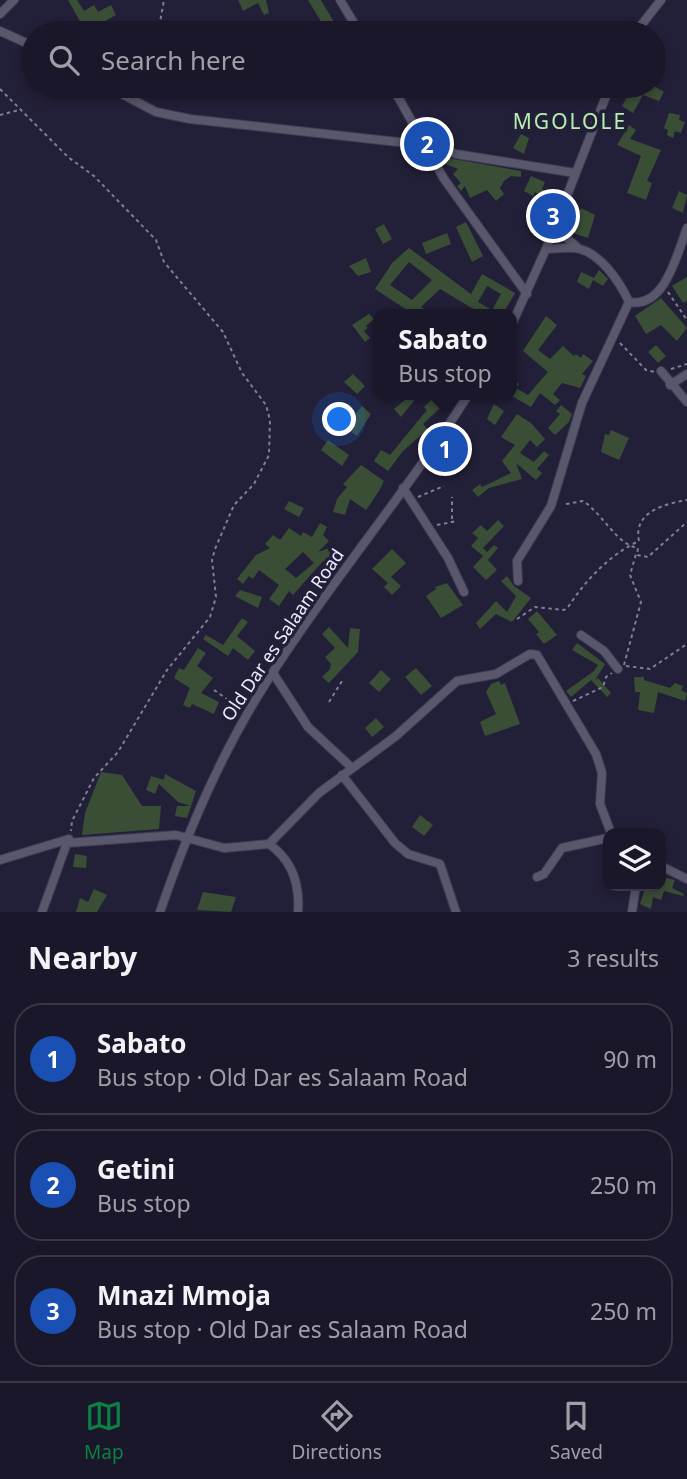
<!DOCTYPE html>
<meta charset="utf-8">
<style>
:root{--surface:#1a172a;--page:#272436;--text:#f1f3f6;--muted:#9f9fa8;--line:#383647;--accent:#0b8043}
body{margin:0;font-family:"Noto Sans",sans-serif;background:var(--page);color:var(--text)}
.controls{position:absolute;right:21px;bottom:21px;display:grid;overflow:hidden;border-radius:14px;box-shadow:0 4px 10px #0003}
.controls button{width:63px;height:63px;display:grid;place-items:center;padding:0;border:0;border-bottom:2px solid var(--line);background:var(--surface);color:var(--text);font:35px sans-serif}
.you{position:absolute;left:340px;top:420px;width:24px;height:24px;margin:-18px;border:5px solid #fff;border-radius:50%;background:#1a73e8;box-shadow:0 0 0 10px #1a73e833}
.badge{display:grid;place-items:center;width:46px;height:46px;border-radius:50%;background:var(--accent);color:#fff;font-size:23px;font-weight:700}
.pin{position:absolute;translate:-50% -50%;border:4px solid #fff;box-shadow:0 2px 7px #0006}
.popup{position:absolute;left:373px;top:309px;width:144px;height:91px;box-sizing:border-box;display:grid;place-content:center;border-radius:14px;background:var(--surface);filter:drop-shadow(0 2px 5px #0005);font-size:23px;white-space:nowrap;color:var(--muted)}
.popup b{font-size:26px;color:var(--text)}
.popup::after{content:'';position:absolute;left:50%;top:100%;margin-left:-14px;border:14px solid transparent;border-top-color:var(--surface)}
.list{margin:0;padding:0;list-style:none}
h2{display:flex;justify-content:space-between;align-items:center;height:91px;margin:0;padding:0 28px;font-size:30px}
h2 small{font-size:23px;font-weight:400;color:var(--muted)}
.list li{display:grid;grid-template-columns:46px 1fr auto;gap:21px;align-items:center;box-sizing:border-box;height:112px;margin:0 14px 14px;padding:0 14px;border:2px solid var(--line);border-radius:28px}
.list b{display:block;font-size:26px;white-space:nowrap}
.list p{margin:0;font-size:23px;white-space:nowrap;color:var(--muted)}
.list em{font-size:23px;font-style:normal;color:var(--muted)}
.icon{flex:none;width:38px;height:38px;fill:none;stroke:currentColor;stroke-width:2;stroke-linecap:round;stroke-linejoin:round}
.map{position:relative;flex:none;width:687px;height:912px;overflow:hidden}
.search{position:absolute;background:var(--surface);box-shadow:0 4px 10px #0003;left:21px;right:21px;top:21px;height:77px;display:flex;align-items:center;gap:18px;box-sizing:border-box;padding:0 24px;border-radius:38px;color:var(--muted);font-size:26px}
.sheet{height:469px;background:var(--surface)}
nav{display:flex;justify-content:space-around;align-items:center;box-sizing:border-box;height:98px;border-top:2px solid var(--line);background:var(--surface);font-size:19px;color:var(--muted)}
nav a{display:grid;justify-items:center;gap:4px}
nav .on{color:var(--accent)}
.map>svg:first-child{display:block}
</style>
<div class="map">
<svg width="687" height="912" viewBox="0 0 687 912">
<rect width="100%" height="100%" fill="#221f38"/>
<path fill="#3a4e36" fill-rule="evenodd" d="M68 0H77L84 11 94 5 98 12 111 5 116 15 86 32Z
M238 0H266L269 13 264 15 258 3 243 11Z
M308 0H321L334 22 325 28Z
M633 86H654L664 92 659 101 643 95 633 113 622 106Z
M669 113 680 115 679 120 685 122 681 133 675 131 673 138 667 135 668 130 664 128Z
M629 125 636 130 630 139 661 150 647 181 652 183 646 200 627 193 641 156 617 145Z
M521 134 529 138 524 154 513 148Z
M442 157 521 171V177L511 176 504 181 500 188 504 194 496 201 487 190 470 198 465 186 461 191 457 186 461 183 453 174 458 169 443 163Z
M531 176 545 182 542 189 557 199 554 204 535 192 533 196 524 191Z
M679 191 687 195 683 213 672 208Z
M581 208 595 215 588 238 573 233Z
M536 214 544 217 537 235 530 232Z
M466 222 483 256 472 262 456 227Z
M384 224 392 239 383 244 375 229Z
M447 233 451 244 426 254 422 243Z
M409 248 471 294 482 274 515 293 503 314H482L440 289 421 307 426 310 423 314H413L375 289 392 263ZM409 262 432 280 412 300 390 285ZM487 286 501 294 492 310 478 302Z
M366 258 371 272 358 276 349 266Z
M599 270 608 279 603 286 593 280 589 289 577 282 581 272 594 278Z
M687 277V301L683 303 672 286Z
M661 298 687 328 677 341 661 325 646 334 635 316Z
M369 314 374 319 366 326 368 328 364 331 370 338 365 342 352 325Z
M546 316 557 325 538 350 550 359 563 346 574 356 576 354 581 358 583 354 593 361 582 374 586 376 580 388 562 383 553 394 560 400 555 405 540 393 531 407 512 396V378L519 384 516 388 528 395 548 372 523 351Z
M656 345 666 356 658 363 648 352Z
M353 374 365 386 357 394 344 382Z
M411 395 417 397 401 417 394 409Z
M436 395H454L423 424 428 429 403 451 388 471 374 461 381 450 390 455 427 410 424 407 434 397 438 400 440 397Z
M494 404 504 411 495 425 487 419Z
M561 405 572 414 569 422 555 435 548 428 560 414 556 411Z
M362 406 371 414 357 436 344 427Z
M517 414 531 423 545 439 537 447 530 440 520 453 534 462 544 451 549 455 537 469 542 473 536 480 516 463 522 479 489 488 478 497 472 490 480 484 482 487 511 473 502 461 515 445 501 437Z
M611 430 629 438 619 460 601 452 605 434 609 435Z
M328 440 349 455 342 466 321 450Z
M361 465 384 481 379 491 366 510 350 499 345 515 333 512 337 499 347 487 343 484Z
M289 501 304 508 299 517 284 509Z
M498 520 504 526 483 548 487 552 494 545 498 548 488 560 497 570 486 580 473 567 483 556 471 546 478 538 472 533 481 525 487 531Z
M320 523 327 527 323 535 329 541 318 552 335 546 341 552 325 563 323 561 293 595 289 591 279 606 269 599 279 585 259 570 253 579 249 576 243 584 237 579 256 555 270 548 265 544 273 535 280 540 289 528 301 536 303 532 312 537ZM303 552 314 563 296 578 285 569Z
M392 549 406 563 391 577 401 586 392 595 384 587 388 583 372 569Z
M507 576 514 586 531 598 512 622 496 614 480 629 476 623 496 601 507 612 516 596 501 581Z
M447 583 463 605 441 618 426 596 436 589 435 587Z
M240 590 262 597 258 608 235 596Z
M537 611 557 635 544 644 536 634 539 632 528 619Z
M242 618 248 622 237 636 255 651 248 660 233 648 228 656 203 639 206 635 223 645Z
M329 627 348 648 350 628 360 629 358 652 329 683 322 677 330 669 331 664 325 657 335 648 322 634Z
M577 643 605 664 595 680 598 678 611 693 607 697 591 680 571 697 566 691 594 671 598 665 572 650Z
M198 648 206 653 197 666 213 678 201 693 219 702 214 714 192 704 190 708 183 705 190 688 174 678 179 668 184 670Z
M416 668 432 686 421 695 405 677Z
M381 670 391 679 379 692 369 683Z
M634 677H644V680L670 688 675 683 683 686 681 690 687 693 685 701 658 692 654 713 638 710 640 692H635Z
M499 681 501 685 505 683 520 724 485 736 480 722 496 714 486 692 491 684Z
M376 718 384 727 372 737 365 728Z
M101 772 122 775 142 806H161L159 829 82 835 85 813Z
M165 774 196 791 187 818 175 816 177 806H190L178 802 159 784 155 794 146 790 151 776 164 780Z
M420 815 433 825 424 836 412 827Z
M75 854 87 856 86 868 73 867Z
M662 877 675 880 672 888 684 894 683 896 664 891 661 900 653 897 651 909 640 904 646 886H661Z
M94 889 107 895 97 912H76L80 898 88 902Z
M203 892 236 897 231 912 197 910Z"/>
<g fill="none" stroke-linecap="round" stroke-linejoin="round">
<defs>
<path id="minor" d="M340 0 360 33
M0 14 14 0
M0 31 33 46
M635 33 661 0
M107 86 156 112 190 119 425 145 456 154 575 173
M392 86 444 179 527 294
M554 227 577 247
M546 249C555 249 565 247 574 248 599 250 620 282 629 302
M629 302C665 309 677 254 687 228
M512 324 546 249 610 86
M661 371 687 402
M670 385 687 374
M403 488 448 558 464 592
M518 581 517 561 551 506 582 403 629 302
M581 635 604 651 618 669
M273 673 308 727 351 767
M342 775 395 843 408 854 440 864 456 912
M269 844C292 860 300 884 298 912
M0 860 69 839 67 843 176 835 224 848 269 844 319 793 396 736 457 681 496 674 530 654 537 655 596 754 602 773 600 804 611 833
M661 866 687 879
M537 877 544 874 562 848 608 838
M42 912 67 843
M160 912C187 833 219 757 264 686 327 586 405 495 468 395
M632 912 636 886"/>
</defs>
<use href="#minor" stroke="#3f3c54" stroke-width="10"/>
<path stroke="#807e94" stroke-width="2" stroke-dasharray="3.5 3.5" stroke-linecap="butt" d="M158 33 164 0
M0 89 68 157 94 176 156 240 164 262 223 332 242 373 266 405 270 420 269 455 254 484 234 505 215 549 212 560 216 597 210 617 167 670 118 752 94 778 72 821 71 831
M0 115 19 110
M668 292 687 320
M620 343 646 370 655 372
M671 369 687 364
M418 497 444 486
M566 504 583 501C604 515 617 545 638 548L637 555 648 557 687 522
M452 519V497
M437 525 457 521
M517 619 535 607 564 610 568 607C586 580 609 555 639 541 633 512 664 504 687 500
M624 665 641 602 630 575 636 554
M626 666 650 669 687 644
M214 690 241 709
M573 701 603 687 606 677 612 673
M329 702 342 681"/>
<use href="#minor" stroke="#59576c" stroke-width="8"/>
</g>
<g text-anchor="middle" stroke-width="7" stroke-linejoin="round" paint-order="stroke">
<g font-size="18" fill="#eeedff" stroke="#221f38">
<text transform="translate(283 635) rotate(-56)" y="6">Old Dar es Salaam Road</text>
</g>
<g font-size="21" letter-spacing="2" fill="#b8edae" stroke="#221f38">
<text x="570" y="129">MGOLOLE</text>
</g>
</g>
</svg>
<div class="controls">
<button><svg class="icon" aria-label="layers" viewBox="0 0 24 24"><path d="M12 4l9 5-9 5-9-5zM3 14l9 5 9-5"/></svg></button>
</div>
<div class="you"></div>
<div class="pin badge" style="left:445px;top:449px;background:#1a4fb4">1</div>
<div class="popup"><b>Sabato</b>Bus stop</div>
<div class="pin badge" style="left:427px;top:144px;background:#1a4fb4">2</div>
<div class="pin badge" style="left:553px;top:216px;background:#1a4fb4">3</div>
<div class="search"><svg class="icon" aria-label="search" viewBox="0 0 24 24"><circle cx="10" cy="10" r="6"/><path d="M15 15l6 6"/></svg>Search here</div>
</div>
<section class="sheet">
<h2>Nearby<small>3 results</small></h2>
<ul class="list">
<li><span class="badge" style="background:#1a4fb4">1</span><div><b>Sabato</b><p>Bus stop · Old Dar es Salaam Road</p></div><em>90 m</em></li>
<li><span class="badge" style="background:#1a4fb4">2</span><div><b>Getini</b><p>Bus stop</p></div><em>250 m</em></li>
<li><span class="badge" style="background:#1a4fb4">3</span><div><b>Mnazi Mmoja</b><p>Bus stop · Old Dar es Salaam Road</p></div><em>250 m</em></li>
</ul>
</section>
<nav>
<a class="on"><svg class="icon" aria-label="map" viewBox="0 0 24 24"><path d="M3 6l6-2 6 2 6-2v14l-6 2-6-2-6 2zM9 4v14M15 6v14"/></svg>Map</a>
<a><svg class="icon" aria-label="directions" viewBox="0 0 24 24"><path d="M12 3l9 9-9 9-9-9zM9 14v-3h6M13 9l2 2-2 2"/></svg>Directions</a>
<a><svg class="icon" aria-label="saved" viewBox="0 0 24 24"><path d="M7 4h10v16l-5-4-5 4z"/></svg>Saved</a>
</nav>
